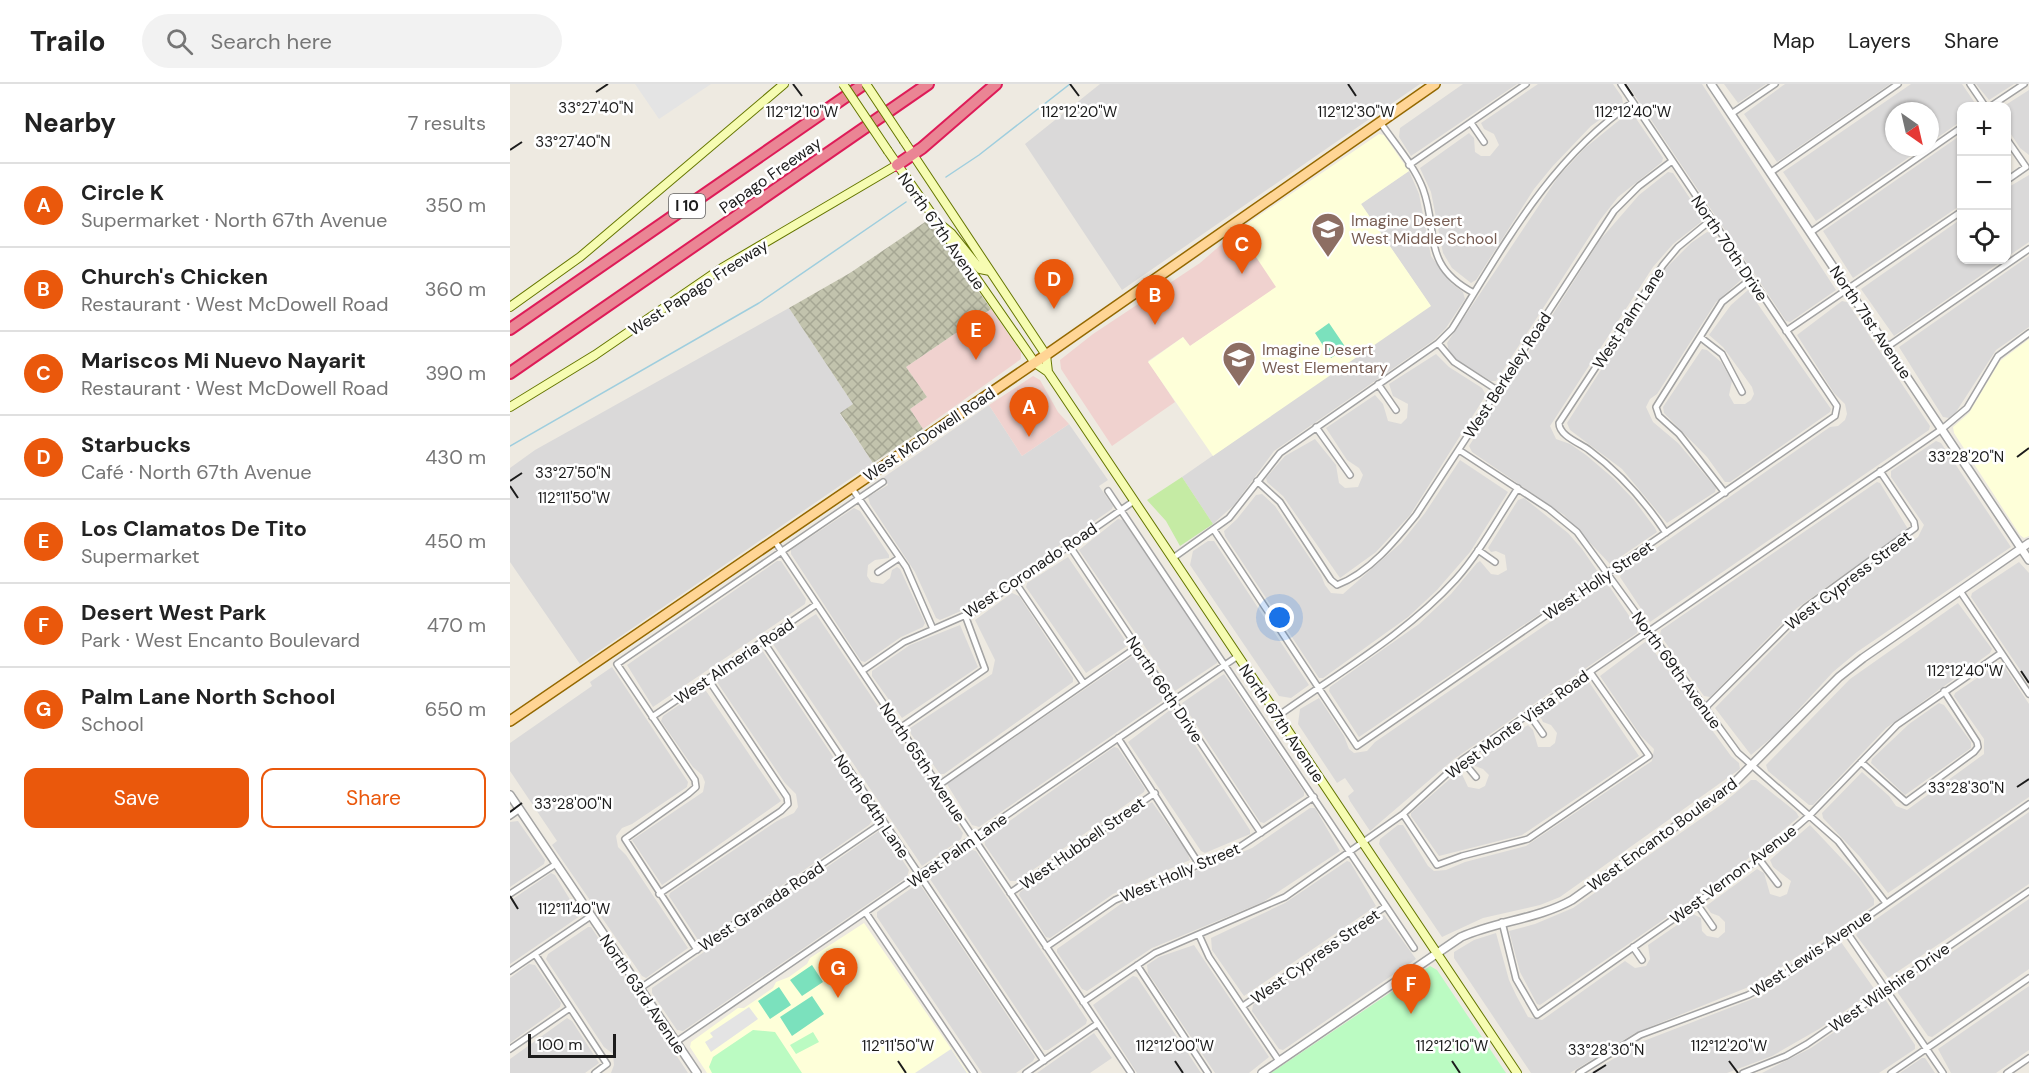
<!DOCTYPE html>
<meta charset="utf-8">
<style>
:root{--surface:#fff;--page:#f2f2f2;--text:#222;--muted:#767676;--line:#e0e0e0;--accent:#ea580c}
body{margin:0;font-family:"DM Sans",sans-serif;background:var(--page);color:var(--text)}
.controls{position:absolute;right:18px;top:18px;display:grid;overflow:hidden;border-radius:12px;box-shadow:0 2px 4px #0004}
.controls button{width:54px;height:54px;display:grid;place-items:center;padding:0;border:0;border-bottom:2px solid var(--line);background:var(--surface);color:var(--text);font:30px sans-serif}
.compass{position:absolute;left:1375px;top:18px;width:54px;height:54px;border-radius:50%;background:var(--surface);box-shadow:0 2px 4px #0004;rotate:146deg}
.scale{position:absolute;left:18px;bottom:15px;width:88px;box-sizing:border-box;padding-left:6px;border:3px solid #1c1c1c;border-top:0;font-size:16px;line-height:21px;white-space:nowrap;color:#1c1c1c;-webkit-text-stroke:4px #fff;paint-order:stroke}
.you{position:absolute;left:770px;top:534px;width:21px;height:21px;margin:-15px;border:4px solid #fff;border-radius:50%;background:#1a73e8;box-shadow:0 0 0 9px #1a73e833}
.badge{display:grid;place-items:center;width:39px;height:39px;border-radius:50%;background:var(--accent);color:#fff;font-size:20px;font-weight:700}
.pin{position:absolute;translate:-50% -50px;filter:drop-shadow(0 2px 3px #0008)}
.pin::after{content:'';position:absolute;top:32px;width:21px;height:18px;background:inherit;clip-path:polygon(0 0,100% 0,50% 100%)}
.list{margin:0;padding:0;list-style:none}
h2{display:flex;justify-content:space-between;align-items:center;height:78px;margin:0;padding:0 24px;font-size:26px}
h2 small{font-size:20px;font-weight:400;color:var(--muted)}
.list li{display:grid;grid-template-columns:39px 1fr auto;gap:18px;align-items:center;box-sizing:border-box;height:84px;padding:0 24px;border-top:2px solid var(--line)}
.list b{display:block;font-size:22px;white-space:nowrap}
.list p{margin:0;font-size:20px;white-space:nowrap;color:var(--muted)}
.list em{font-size:20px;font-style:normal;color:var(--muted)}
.actions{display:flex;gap:12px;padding:18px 24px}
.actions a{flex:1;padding:14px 0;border:2px solid var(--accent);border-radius:12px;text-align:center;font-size:21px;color:var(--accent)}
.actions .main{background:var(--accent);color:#fff}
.icon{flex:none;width:33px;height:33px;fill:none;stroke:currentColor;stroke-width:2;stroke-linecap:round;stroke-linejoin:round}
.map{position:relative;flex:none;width:1519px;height:989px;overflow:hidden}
header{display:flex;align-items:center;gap:36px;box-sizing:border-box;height:84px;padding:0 30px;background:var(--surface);border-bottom:2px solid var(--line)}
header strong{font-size:28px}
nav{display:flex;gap:33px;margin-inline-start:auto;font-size:21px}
.search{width:420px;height:54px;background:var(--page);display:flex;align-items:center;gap:15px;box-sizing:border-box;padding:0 21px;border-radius:33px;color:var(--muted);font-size:22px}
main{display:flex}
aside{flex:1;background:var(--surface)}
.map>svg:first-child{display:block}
</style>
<header>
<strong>Trailo</strong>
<div class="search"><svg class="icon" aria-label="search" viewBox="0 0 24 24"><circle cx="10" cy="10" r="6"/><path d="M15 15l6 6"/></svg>Search here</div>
<nav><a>Map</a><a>Layers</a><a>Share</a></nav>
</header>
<main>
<aside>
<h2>Nearby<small>7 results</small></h2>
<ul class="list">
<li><span class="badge">A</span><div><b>Circle K</b><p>Supermarket · North 67th Avenue</p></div><em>350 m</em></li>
<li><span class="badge">B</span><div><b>Church's Chicken</b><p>Restaurant · West McDowell Road</p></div><em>360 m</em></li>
<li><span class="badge">C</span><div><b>Mariscos Mi Nuevo Nayarit</b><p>Restaurant · West McDowell Road</p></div><em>390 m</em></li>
<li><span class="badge">D</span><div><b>Starbucks</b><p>Café · North 67th Avenue</p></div><em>430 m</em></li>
<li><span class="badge">E</span><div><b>Los Clamatos De Tito</b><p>Supermarket</p></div><em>450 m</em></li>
<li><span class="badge">F</span><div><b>Desert West Park</b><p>Park · West Encanto Boulevard</p></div><em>470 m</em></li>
<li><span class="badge">G</span><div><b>Palm Lane North School</b><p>School</p></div><em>650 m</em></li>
</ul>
<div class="actions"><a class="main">Save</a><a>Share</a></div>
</aside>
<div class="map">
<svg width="1519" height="989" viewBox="0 0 1519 989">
<defs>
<pattern id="construction-cross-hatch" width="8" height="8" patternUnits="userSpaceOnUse" patternTransform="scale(1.5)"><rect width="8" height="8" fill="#c2c3ad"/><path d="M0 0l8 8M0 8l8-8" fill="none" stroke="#a6a794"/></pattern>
</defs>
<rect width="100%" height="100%" fill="#eeeae1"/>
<path fill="#dad9d9" d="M590 0H910L612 206 515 60Z
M953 0H1007L901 72 889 53 890 44Z
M1028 0H1103L1112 13 1113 19 1081 42 1042 83 1024 105 966 196 961 199 942 184 933 169 921 108 910 84 959 49 964 54 965 68 971 72H980L989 61 984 50 974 45 971 39Z
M1117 0H1192L1326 206 1280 238 1276 237Z
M1214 0H1256L1228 19Z
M1275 0H1380L1267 78 1234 30Z
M1401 0H1452L1467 22H1452L1451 37 1420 59V27H1384V63H1414L1306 137 1273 88Z
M1466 0H1504L1479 16Z
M1519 6V71L1510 64 1497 44 1496 22H1494Z
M1118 29 1125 33 1153 74 1152 78 1108 113 1090 136 986 297H981L947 276 939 267 937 259 1048 93 1075 64Z
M1451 51V121L1343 194 1313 147Z
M899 87 909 110 921 172 941 199 953 208 955 215 936 244 924 256 764 367 724 421 703 440 672 393 920 221 851 120Z
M1158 88 1163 89 1191 131V138L1163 160 1143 183 1040 342 1046 355 1060 360 1076 371 1103 394 1124 416 1145 444 1147 448 1100 480 1054 431 962 368 959 362 1090 156 1129 111Z
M1519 91V158L1497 173V104Z
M1451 135 1452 176H1493L1384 252 1351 205Z
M1197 148 1205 150 1232 192V195L1206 218 1147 310 1140 315 1136 323 1143 338 1168 359 1206 404 1205 408 1157 439 1112 385 1060 346 1057 339 1156 184 1181 159Z
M1519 172V243L1486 266 1446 328 1439 334 1433 333 1389 263Z
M1238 206 1321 325 1320 328 1220 398H1215L1197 373 1154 329 1153 323 1192 265 1197 266 1211 278 1222 297 1219 311 1224 320H1235L1241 316 1244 310 1242 303 1213 263 1199 251 1221 221Z
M1332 217 1337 218 1420 342 1419 346 1140 538 1110 493 1112 488 1320 343 1328 342 1335 336 1337 330 1335 320 1324 309 1287 251Z
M279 224 343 320 330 330 363 379 70 580 0 478V384L25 366Z
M926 270 939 283 972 304 976 311 900 431 866 468 830 494 773 412 757 398 756 394 775 372 805 355 826 381 829 399 835 404 848 403 853 391 849 384 837 376 816 344 865 311 873 320 878 337 891 340 897 334 898 320 883 312 879 300Z
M479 321 512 372 559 340 598 396 589 402 603 422 602 425 460 523 430 536 426 534 405 488 360 420 358 413 378 401 374 393Z
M1426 357 1431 359 1501 463 1347 568 1323 588 1266 650 1241 671 1205 624 1297 530 1408 453 1414 441 1381 393V387Z
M950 376 998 408 960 468 927 506 898 533 813 594H809L715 452 714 447 727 435 746 411 752 410 765 422 811 491 815 501 821 509 833 510 891 459 915 429Z
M1367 398 1370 399 1398 445 1287 524 1200 613 1194 612 1150 551 1151 546Z
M1014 414 1058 449 1072 465 1088 488 1087 491 849 653 819 607 820 603 909 540 941 510 967 479 970 477 981 490 988 491 997 486 995 471 986 467 981 468 978 464 1008 416Z
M344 424 350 427 379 471V474L365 476 358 481 357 492 361 498 373 500 380 494 382 486 387 483 390 485 415 539 413 543 391 553 355 578 351 577 281 470V466Z
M608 435 613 436 707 576V579L665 607 569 466Z
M698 457H704L799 601 781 614 769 612 680 481 683 467Z
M558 473 617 559V562L576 589 516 503 517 499Z
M267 477H271L296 515 295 520 143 623 117 581Z
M1509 478 1519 489V599L1461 513 1462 509Z
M1095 500 1099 502 1128 545 1127 549 944 675 860 747 840 717 838 712 844 707 835 694 827 699 788 640 790 625 809 614 834 652 839 665 844 669 857 667 865 658Z
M502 509 509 512 563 594V598L434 690H430L401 650 400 644 482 590 485 576 465 536Z
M1448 519 1482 565 1480 569 1376 644 1303 721H1299L1258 687 1256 681 1340 595Z
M306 530 453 749 451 755 412 782 263 560 264 557Z
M450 541 468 583 392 634 362 592V587L400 561Z
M1135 558 1138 559 1221 672 1229 679 1230 685 1050 813 1030 821 973 834 932 853 869 760 870 755 888 741H893L918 782 924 787 936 786 955 778 1016 762 1142 677 1144 665 1131 652 1090 592Z
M252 566 364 734 359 741 193 856H188L159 812 160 809 267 737 284 729 288 723 286 710 275 699 207 598V595Z
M623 572 653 612 652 617 469 743 462 741 437 700Z
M1489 579H1492L1519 620V713L1378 809 1350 773 1313 734 1312 729 1352 688 1379 712 1386 722 1397 726 1474 670V655L1444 612 1445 609Z
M102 583 178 698 177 703 122 740 112 744 106 752 108 763 116 771 178 864 136 894 132 892 42 761 47 757 0 687V659L82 602 80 598Z
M714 590 794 708V712L754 739 750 738 672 619Z
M1079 598 1129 672 1012 751 929 772 901 732V729L950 686 958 703 969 705 975 702 979 691 973 685 965 682 964 675 1018 641 1023 646 1028 663H1040L1045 659 1047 649 1041 641 1033 638 1030 632Z
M194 604 271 717 152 801 122 756 193 708 195 698 192 691 183 683 151 637 153 632Z
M1429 619 1434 621 1461 658V664L1395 711 1361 679 1362 675 1399 640Z
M660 626 663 627 740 746V750L695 769 691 767 618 658Z
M604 663 608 664 635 705 634 708 507 797H500L475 761 474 755Z
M1241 696H1246L1286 728 1289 733 1218 791 1030 921 1027 920 1010 888 999 847 1025 840 1063 824 1212 720Z
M642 718 677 768 680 776 603 810 540 854 536 853 509 811 510 808Z
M800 724H805L830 767 753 818 642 864 577 907 572 905 547 868V865L618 815 742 764Z
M1519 728V800L1378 894 1346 851 1349 847Z
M8 737 35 776 34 780 0 803V738Z
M1300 741 1349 793 1364 815V821L1246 900 1125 949 1060 989H1021L944 874V868L964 856 986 849 999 896 1006 911 1018 933 1032 936 1115 877 1125 884 1136 882 1140 875 1138 861 1183 830 1191 834 1192 847 1197 852 1208 854 1215 848V838L1209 832 1201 829 1196 822 1247 785 1254 789 1260 810 1270 813 1277 810 1281 797 1263 783 1260 776Z
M369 747H373L399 786 397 793 173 947 167 946 142 909V904Z
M459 765 466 767 577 936 576 940 538 966H534L420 795 421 790Z
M837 777 840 778 866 822 734 912 702 866 701 854 775 819Z
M41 789 45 791 70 832 0 880V817Z
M406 801 411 802 525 973 523 977 506 989H472L367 833V828Z
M1519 815V885L1422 953 1418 952 1388 909V905Z
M874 831 906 875 773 966 769 965 742 927 743 921Z
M78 843H81L178 989H101L104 981 103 970 94 963 36 875 38 870Z
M1331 858 1365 906 1309 945 1262 972 1217 989H1080L1131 958 1253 911Z
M684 861 759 973 739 989H705L638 889 637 881 649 873Z
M19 880 25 881 51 919 50 923 0 959V894Z
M623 892 627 893 691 989H627L583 921Z
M1519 902V966L1486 989H1441L1428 965Z
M1372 915H1375L1405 961V965L1369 989H1252L1301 964Z
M57 934 62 937 89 979 75 989H0V975Z
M584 949 602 974 580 989H527Z
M1412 974H1415L1425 989H1390Z"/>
<path fill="#f0d2cf" d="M728 146 767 203 680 262 673 253 638 277 665 318 602 362 551 285 550 276 583 250 690 179Z
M481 225 511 268V275L413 345 400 325 417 313 396 283Z
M523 292 530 296 548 328 559 340 512 372 479 321Z"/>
<path fill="#feffd9" d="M869 50 874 51 899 87 851 120 921 222 703 372 638 278 673 253 680 262 766 203 728 146Z
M1519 255V452L1514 454 1510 451 1444 349 1443 343 1459 329 1490 277Z
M354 839 458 989H197L180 963 181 958 228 924H234L263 904 266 898 279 893 297 880 300 874Z"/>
<path fill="url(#construction-cross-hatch)" d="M418 136 481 225 396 283 417 313 400 325 413 345 363 379 330 329 343 320 279 224 340 189Z"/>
<path fill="#c5eba4" d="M672 393 703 440 670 462 656 437 637 416Z"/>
<path fill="#bbfbc2" d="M920 882 927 886 996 989H761Z
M243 946 265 948 292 989H202L199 983 203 973Z
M303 948 309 958 286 970 280 961Z"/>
<path fill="#7be1bd" d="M819 239 836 264 821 274 805 249Z
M302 881 313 898 292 912 280 896Z
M269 903 281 921 260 935 248 917Z
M302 912 314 930 282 952 270 933Z"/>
<path fill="#e4e4e4" d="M125 0H201L149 35Z
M239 923 248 935 201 968 195 958 203 953 200 949Z
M441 965 457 989H405Z"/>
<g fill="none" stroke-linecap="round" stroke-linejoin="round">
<path stroke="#9fcede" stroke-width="1.5" d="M436 93 469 71 560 0
M0 362 249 219 396 118"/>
<defs>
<path id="minor" d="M1460 0 1475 22
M1481 22 1514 0
M1221 30 1265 0
M870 38C884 59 904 81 913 105 929 149 911 181 964 209
M961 39 974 58
M1496 54 1516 83 1496 97
M899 81 1016 0
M1261 88 1388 0
M1301 148 1452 43
M1276 247 1452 127
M1190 253 1212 270 1232 308
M928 259 944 278 987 306
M1377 263 1519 165
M868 300 886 326
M806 343 840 391
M949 366 1039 425 1067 448 1228 669 1328 757 1376 819
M747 397 770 418 821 496 827 501C859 489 885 457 906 431L1104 127 1129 102 1162 77
M341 403 396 483 423 545
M598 407 904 864
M1215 409 1169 350 1149 332 1146 323 1212 218 1241 195
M704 446 847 662 1325 332 1327 322 1111 0
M1156 449C1135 417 1110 389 1079 366 1070 359 1049 352 1049 339L1153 181 1168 163 1201 136
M264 456 621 989
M559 461 751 749
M968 466 985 478
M663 474 719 434 770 369 928 259 942 245C995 160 1038 77 1123 18
M368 488 389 474
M505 498 574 600
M1450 507 1519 610
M253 557 534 977
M352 587 394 558 465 527 624 417
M1195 624 1295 524 1405 444 1404 438 1370 387
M1019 630 1033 650
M768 632C828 589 896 550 946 495 970 468 988 434 1008 404
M142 633 307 520
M390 644 475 585 455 531
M608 654 689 780
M952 676 966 693
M1351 678 1396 718 1464 668 1468 663 1467 658 1434 607
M429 701 627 563
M893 730 927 781 952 772 1018 755 1139 672 1080 588
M0 732 10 725
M1249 775 1268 800
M500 809 645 709
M0 810 46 780
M149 810 271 727 278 720 277 713 198 595
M1187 820 1203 843
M356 829 464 989
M992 838 1006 895 1027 931 1249 775 1300 731 1387 641 1491 569
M1336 847 1433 989
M689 851 699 873 769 977
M536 863 605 816 728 764 804 713
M1123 863 1132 876
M187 866 115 755 178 710 186 703 185 696 107 580 373 398
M25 870 97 980 85 989
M627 881 698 989
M0 887 81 832
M129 905 372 739
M573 918 645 869 775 813 893 730 952 676 1432 345 1457 324 1488 272 1519 249
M733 922 876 822
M166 958 728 572
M0 965 60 924
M516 989 587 940
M1069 989 1130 951 1238 911 1268 895 1519 720
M1233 989 1276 972 1297 960 1519 807
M1381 989 1519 894
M1497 989 1519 974"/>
<path id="tertiary" d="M1201 0 1519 476
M0 711 187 989
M752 989 951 853C987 837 1028 835 1062 816L1218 705 1329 593 1353 574 1519 459"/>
<path id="secondary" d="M394 57 536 271 538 288
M378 67 525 279 538 288 1007 989
M430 140 441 149 470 185 480 187
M0 223 70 173 274 0
M0 323 85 271 212 184 387 81"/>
<path id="primary" d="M0 637 536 271 925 0"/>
<path id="motorway" d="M387 81 412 64 486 0
M0 245 354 0
M0 289 418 0"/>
</defs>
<use href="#minor" stroke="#a3a3a3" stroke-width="8"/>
<use href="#tertiary" stroke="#a3a3a3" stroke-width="10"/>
<use href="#secondary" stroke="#657600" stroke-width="10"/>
<use href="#primary" stroke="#946800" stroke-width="12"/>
<use href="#motorway" stroke="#de1c58" stroke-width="14"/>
<use href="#minor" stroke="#fff" stroke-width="5"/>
<use href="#tertiary" stroke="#fff" stroke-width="7"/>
<use href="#secondary" stroke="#f6fcb2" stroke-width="8"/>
<use href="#primary" stroke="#ffd595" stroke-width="9"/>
<use href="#motorway" stroke="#ea8594" stroke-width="10"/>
<defs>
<path id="secondary-bridge" d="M333 0 378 67
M356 0 394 57"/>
</defs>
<use href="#secondary-bridge" stroke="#657600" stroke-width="10" stroke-linecap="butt"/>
<use href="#secondary-bridge" stroke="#f6fcb2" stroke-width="8"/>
</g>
<path fill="none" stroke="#1c1c1c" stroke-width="2" d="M283 0 292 12M560 0 569 12M838 0 846 12M1115 0 1123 12M86 8 98 0M0 66 12 58M1507 373 1519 364M0 397 12 389M0 402 8 414M1511 587 1519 599M1507 703 1519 695M0 728 12 719M0 812 8 825M388 977 396 989M665 977 673 989M942 977 950 989M1219 977 1228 989M1083 989 1096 981"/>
<defs>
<symbol id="school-pin" viewBox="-11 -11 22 30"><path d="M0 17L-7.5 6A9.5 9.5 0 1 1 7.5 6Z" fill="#8d6e63" stroke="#fff"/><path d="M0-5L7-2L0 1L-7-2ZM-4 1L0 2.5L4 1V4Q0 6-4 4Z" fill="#fff"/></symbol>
</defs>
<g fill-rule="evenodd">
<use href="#school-pin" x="799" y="126" width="38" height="52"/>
<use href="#school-pin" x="710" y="255" width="38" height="52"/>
</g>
<g text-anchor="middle" stroke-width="5" stroke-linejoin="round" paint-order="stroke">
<rect fill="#fff" stroke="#606060" stroke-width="1.5" x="159" y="110" width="36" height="24" rx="4.5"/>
<g font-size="15" font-weight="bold" fill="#1c1c1c">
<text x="177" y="127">I 10</text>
</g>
<g font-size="16" fill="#1c1c1c" stroke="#fff">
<text transform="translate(260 91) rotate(-35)" y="6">Papago Freeway</text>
<text transform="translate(432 147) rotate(55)" y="6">North 67th Avenue</text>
<text transform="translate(1220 164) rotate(56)" y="6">North 70th Drive</text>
<text transform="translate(188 203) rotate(-33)" y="6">West Papago Freeway</text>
<text transform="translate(1118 234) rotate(-57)" y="6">West Palm Lane</text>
<text transform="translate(1361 238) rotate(56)" y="6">North 71st Avenue</text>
<text transform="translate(997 291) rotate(-57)" y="6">West Berkeley Road</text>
<text transform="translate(419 350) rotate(-34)" y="6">West McDowell Road</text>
<text transform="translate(520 486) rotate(-34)" y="6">West Coronado Road</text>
<text transform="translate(1088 496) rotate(-34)" y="6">West Holly Street</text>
<text transform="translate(1338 496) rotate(-37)" y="6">West Cypress Street</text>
<text transform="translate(224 577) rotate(-34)" y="6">West Almeria Road</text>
<text transform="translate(1167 586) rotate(54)" y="6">North 69th Avenue</text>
<text transform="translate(655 605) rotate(56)" y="6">North 66th Drive</text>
<text transform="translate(772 639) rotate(56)" y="6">North 67th Avenue</text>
<text transform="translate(1007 640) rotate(-36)" y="6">West Monte Vista Road</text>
<text transform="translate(413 678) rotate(56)" y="6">North 65th Avenue</text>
<text transform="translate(362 722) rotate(56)" y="6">North 64th Lane</text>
<text transform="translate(1152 750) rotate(-36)" y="6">West Encanto Boulevard</text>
<text transform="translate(572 759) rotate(-35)" y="6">West Hubbell Street</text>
<text transform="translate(447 766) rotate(-35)" y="6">West Palm Lane</text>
<text transform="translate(670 788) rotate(-23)" y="6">West Holly Street</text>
<text transform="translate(1223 790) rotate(-37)" y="6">West Vernon Avenue</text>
<text transform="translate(251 822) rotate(-34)" y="6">West Granada Road</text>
<text transform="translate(1301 869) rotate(-34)" y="6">West Lewis Avenue</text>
<text transform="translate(805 872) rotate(-35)" y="6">West Cypress Street</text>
<text transform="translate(1379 903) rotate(-35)" y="6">West Wilshire Drive</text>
<text transform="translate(133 910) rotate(56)" y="6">North 63rd Avenue</text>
</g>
<g font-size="16" fill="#785e54" stroke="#fff" text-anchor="start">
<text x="841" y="142">Imagine Desert<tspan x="841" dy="18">West Middle School</tspan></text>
<text x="752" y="271">Imagine Desert<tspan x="752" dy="18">West Elementary</tspan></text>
</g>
</g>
<g font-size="15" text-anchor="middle" fill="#1c1c1c" stroke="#fff" stroke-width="5" stroke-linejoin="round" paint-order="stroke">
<text x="86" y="29">33°27'40"N</text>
<text x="292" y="33">112°12'10"W</text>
<text x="569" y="33">112°12'20"W</text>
<text x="846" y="33">112°12'30"W</text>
<text x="1123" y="33">112°12'40"W</text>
<text x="63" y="63">33°27'40"N</text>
<text x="1456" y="378">33°28'20"N</text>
<text x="63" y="394">33°27'50"N</text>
<text x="64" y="419">112°11'50"W</text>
<text x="1455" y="592">112°12'40"W</text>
<text x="1456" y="709">33°28'30"N</text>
<text x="63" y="725">33°28'00"N</text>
<text x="64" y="830">112°11'40"W</text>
<text x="388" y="967">112°11'50"W</text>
<text x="665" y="967">112°12'00"W</text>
<text x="942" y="967">112°12'10"W</text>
<text x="1219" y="967">112°12'20"W</text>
<text x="1096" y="971">33°28'30"N</text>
</g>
</svg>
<div class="controls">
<button>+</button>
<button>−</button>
<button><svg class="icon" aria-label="locate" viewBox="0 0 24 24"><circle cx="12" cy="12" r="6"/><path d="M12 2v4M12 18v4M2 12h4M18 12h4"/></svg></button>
</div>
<svg class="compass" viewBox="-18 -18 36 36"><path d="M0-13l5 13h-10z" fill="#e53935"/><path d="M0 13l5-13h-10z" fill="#767676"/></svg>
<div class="scale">100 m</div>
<div class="you"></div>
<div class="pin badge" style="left:519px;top:353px">A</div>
<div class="pin badge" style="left:645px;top:241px">B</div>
<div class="pin badge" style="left:732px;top:190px">C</div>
<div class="pin badge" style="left:544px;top:225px">D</div>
<div class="pin badge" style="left:466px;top:276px">E</div>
<div class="pin badge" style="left:901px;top:930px">F</div>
<div class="pin badge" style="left:328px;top:914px">G</div>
</div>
</main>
